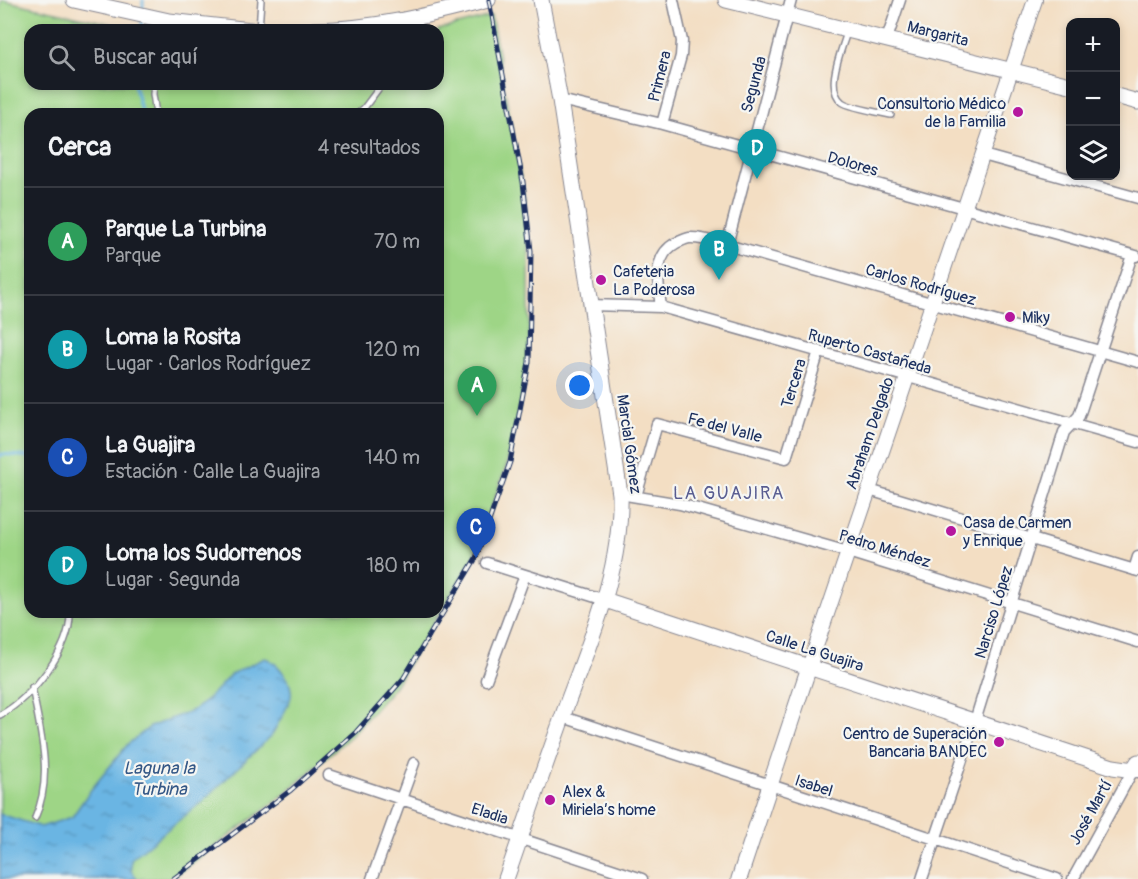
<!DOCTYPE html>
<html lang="es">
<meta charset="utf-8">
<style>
:root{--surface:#171b24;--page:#20242c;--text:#f1f3f6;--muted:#9ea1a6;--line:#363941;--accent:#d690ce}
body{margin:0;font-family:Pangolin,sans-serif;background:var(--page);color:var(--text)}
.controls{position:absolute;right:18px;top:18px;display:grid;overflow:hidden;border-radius:12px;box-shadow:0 3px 9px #0003}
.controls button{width:54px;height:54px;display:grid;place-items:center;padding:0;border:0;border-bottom:2px solid var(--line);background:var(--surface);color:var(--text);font:30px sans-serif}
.you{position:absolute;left:580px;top:386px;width:21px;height:21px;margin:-15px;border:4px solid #fff;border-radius:50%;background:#1a73e8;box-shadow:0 0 0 9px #1a73e833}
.badge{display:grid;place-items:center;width:39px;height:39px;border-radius:50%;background:var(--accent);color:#fff;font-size:20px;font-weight:700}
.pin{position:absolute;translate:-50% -50px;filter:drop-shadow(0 2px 3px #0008)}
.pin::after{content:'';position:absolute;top:32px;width:21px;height:18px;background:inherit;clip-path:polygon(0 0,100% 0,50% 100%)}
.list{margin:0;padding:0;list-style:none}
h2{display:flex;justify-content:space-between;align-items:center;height:78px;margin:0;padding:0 24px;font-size:26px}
h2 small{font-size:20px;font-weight:400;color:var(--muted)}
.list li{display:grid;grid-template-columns:39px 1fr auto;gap:18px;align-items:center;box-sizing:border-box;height:108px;padding:0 24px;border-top:2px solid var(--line)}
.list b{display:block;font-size:22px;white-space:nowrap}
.list p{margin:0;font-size:20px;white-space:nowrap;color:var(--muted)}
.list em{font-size:20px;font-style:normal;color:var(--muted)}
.icon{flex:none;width:33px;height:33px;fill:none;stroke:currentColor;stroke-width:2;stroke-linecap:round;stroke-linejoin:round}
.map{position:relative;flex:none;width:1138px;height:879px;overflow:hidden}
.search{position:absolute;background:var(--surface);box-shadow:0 3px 9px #0003;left:24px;top:24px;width:420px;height:66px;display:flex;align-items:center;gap:15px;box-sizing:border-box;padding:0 21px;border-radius:18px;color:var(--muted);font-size:22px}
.panel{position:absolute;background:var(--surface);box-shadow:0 3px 9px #0003;left:24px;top:108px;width:420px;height:510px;border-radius:18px}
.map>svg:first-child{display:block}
</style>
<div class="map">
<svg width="1138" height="879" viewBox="0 0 1138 879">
<defs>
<pattern id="water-ripples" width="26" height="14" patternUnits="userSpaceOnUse" patternTransform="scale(1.5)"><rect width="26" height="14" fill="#6ab5e3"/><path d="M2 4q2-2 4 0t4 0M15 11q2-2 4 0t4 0" fill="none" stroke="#5694bb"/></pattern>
</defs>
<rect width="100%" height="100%" fill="#f6f6f2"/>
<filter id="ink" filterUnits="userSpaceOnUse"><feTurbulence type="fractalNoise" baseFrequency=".0167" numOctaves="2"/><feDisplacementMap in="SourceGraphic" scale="12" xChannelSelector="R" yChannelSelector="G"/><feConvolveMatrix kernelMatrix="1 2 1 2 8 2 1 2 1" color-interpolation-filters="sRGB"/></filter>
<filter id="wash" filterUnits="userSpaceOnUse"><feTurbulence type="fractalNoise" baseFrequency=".008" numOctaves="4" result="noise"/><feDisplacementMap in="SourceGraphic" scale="24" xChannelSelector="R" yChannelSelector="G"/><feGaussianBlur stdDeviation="1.35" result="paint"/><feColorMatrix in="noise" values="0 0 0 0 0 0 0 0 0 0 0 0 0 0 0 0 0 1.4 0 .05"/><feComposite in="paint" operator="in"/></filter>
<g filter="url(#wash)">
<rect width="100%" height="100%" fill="#f3dec3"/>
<path fill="#9ed586" stroke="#5c8272" stroke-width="1.5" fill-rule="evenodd" d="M2 0 138 30H30V84H438V30L491 16 525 200 529 255V341L527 368 507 464 473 558 395 686 351 736 277 800 171 879H0V7ZM30 114H438V612H30Z"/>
<path fill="url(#water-ripples)" stroke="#4272a0" stroke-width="1.5" d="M265 658C278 662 293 682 291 696 291 702 275 729 271 736L204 800 131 859V871L138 879H0V814L41 827 72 817 90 791 128 744 150 727 193 710 206 701 231 674Z"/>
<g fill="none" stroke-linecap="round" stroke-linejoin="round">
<path stroke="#6ab5e3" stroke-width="3" d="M143 10V0
M142 30V20
M134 84 142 114
M0 456 2 454 30 457"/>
</g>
</g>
<g filter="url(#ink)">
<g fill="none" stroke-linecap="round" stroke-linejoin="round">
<defs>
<path id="service" d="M259 30 261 0
M847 32C842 50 824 88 842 102 848 107 881 113 891 115
M154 84 153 94 156 114
M357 114 364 108 382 84
M32 687C40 731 54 776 35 818
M0 715C32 697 71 650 70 612"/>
<path id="minor" d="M887 39 900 0
M560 100 662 124 1136 256
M662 124 681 56 682 41 673 0
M983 155 1138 198
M727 245 791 0
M590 305 661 307 1138 442
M661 307C658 284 652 256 676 243 681 241 685 239 689 238 701 237 715 242 727 245L1138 362
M869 490 1138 571
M620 494 680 504 848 552 1138 642
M636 496 657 424 786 458 819 351
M487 563 605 600
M1134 570 1138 557
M486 680 525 575
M563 717 1057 879
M329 775 642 879
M372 879 414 763
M922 879 975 721 1064 432 1079 416 1132 255
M1073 879 1133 770 1138 772"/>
<path id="tertiary" d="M809 667 1035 0"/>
<path id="secondary" d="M74 0 169 21 251 30
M726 0 1070 85
M313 30C373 29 431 15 488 0
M1116 96 1138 102
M605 600 1113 767 1133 770 1138 762
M506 879C526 820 547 760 568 701 593 634 622 567 620 494L560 100 541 0
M739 879 809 667"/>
</defs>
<use href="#service" stroke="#878690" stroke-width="8"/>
<use href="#minor" stroke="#878690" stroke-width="13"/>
<use href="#tertiary" stroke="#878690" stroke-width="16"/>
<use href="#secondary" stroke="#878690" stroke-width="17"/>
<use href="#service" stroke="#fff" stroke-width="5"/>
<use href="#minor" stroke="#fff" stroke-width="10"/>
<use href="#tertiary" stroke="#fff" stroke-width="14"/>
<use href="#secondary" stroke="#fff" stroke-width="15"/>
<defs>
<path id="rail" d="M173 879 291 790 356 732 403 679 476 558 510 462 529 362 531 251 523 182 489 0"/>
</defs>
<use href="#rail" stroke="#1b2f5e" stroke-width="5"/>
<use href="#rail" stroke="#f6f6f2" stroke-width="3" stroke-dasharray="9" stroke-linecap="butt"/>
</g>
</g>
<g fill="#b5179e" stroke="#f6f6f2" stroke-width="2">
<circle cx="1018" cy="112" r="6"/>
<circle cx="601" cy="280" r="6"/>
<circle cx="1010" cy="317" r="6"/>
<circle cx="951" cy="531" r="6"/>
<circle cx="999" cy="742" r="6"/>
<circle cx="550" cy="800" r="6"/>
</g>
<g text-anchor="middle" stroke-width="4.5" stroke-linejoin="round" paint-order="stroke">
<g font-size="16" fill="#1b2f5e" stroke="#f6f6f2">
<text transform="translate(938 33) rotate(14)" y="6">Margarita</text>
<text transform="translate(659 76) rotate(-76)" y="6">Primera</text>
<text transform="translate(753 84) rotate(-75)" y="6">Segunda</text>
<text transform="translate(853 163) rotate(16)" y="6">Dolores</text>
<text transform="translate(921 284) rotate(16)" y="6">Carlos Rodríguez</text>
<text transform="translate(870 351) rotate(16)" y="6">Ruperto Castañeda</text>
<text transform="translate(793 383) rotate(-73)" y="6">Tercera</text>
<text transform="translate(725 427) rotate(15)" y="6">Fe del Valle</text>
<text transform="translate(869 433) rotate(-71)" y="6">Abraham Delgado</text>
<text transform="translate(630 444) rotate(82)" y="6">Marcial Gómez</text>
<text transform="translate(885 548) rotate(17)" y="6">Pedro Méndez</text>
<text transform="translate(993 612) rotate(-73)" y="6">Narciso López</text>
<text transform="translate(815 650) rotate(18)" y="6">Calle La Guajira</text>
<text transform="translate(814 785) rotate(18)" y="6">Isabel</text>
<text transform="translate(1090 812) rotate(-61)" y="6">José Martí</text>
<text transform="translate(490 813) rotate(18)" y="6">Eladia</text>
</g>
<g font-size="16" fill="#1b2f5e" stroke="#f6f6f2" text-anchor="start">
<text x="1006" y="109" text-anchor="end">Consultorio Médico<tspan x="1006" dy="18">de la Familia</tspan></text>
<text x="613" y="277">Cafeteria<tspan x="613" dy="18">La Poderosa</tspan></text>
<text x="1022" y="323">Miky</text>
<text x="963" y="528">Casa de Carmen<tspan x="963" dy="18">y Enrique</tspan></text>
<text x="987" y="739" text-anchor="end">Centro de Superación<tspan x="987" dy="18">Bancaria BANDEC</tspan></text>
<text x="562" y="797">Alex &amp;<tspan x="562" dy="18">Miriela’s home</tspan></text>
</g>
<g font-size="18" letter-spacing="1.5" fill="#595d91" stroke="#f6f6f2">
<text x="729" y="499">LA GUAJIRA</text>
</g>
<g font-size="18" font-style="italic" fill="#335786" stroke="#f6f6f2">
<text x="159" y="774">Laguna la<tspan x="159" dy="21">Turbina</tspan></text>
</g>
</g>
</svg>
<div class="controls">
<button>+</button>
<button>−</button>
<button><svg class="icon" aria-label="layers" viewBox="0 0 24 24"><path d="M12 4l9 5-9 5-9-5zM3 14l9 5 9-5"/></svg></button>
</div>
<div class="you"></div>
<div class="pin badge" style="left:477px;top:416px;background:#2e9e5b">A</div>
<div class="pin badge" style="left:719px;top:280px;background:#0f9aa8">B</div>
<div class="pin badge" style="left:476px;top:558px;background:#1a4fb4">C</div>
<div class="pin badge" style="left:757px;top:179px;background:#0f9aa8">D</div>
<div class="search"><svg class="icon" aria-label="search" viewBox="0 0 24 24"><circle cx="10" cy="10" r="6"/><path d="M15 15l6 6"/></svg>Buscar aquí</div>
<section class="panel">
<h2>Cerca<small>4 resultados</small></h2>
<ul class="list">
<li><span class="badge" style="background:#2e9e5b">A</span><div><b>Parque La Turbina</b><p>Parque</p></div><em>70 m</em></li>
<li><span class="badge" style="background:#0f9aa8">B</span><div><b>Loma la Rosita</b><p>Lugar · Carlos Rodríguez</p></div><em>120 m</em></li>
<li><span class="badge" style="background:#1a4fb4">C</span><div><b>La Guajira</b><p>Estación · Calle La Guajira</p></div><em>140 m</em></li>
<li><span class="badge" style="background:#0f9aa8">D</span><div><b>Loma los Sudorrenos</b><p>Lugar · Segunda</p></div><em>180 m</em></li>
</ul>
</section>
</div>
